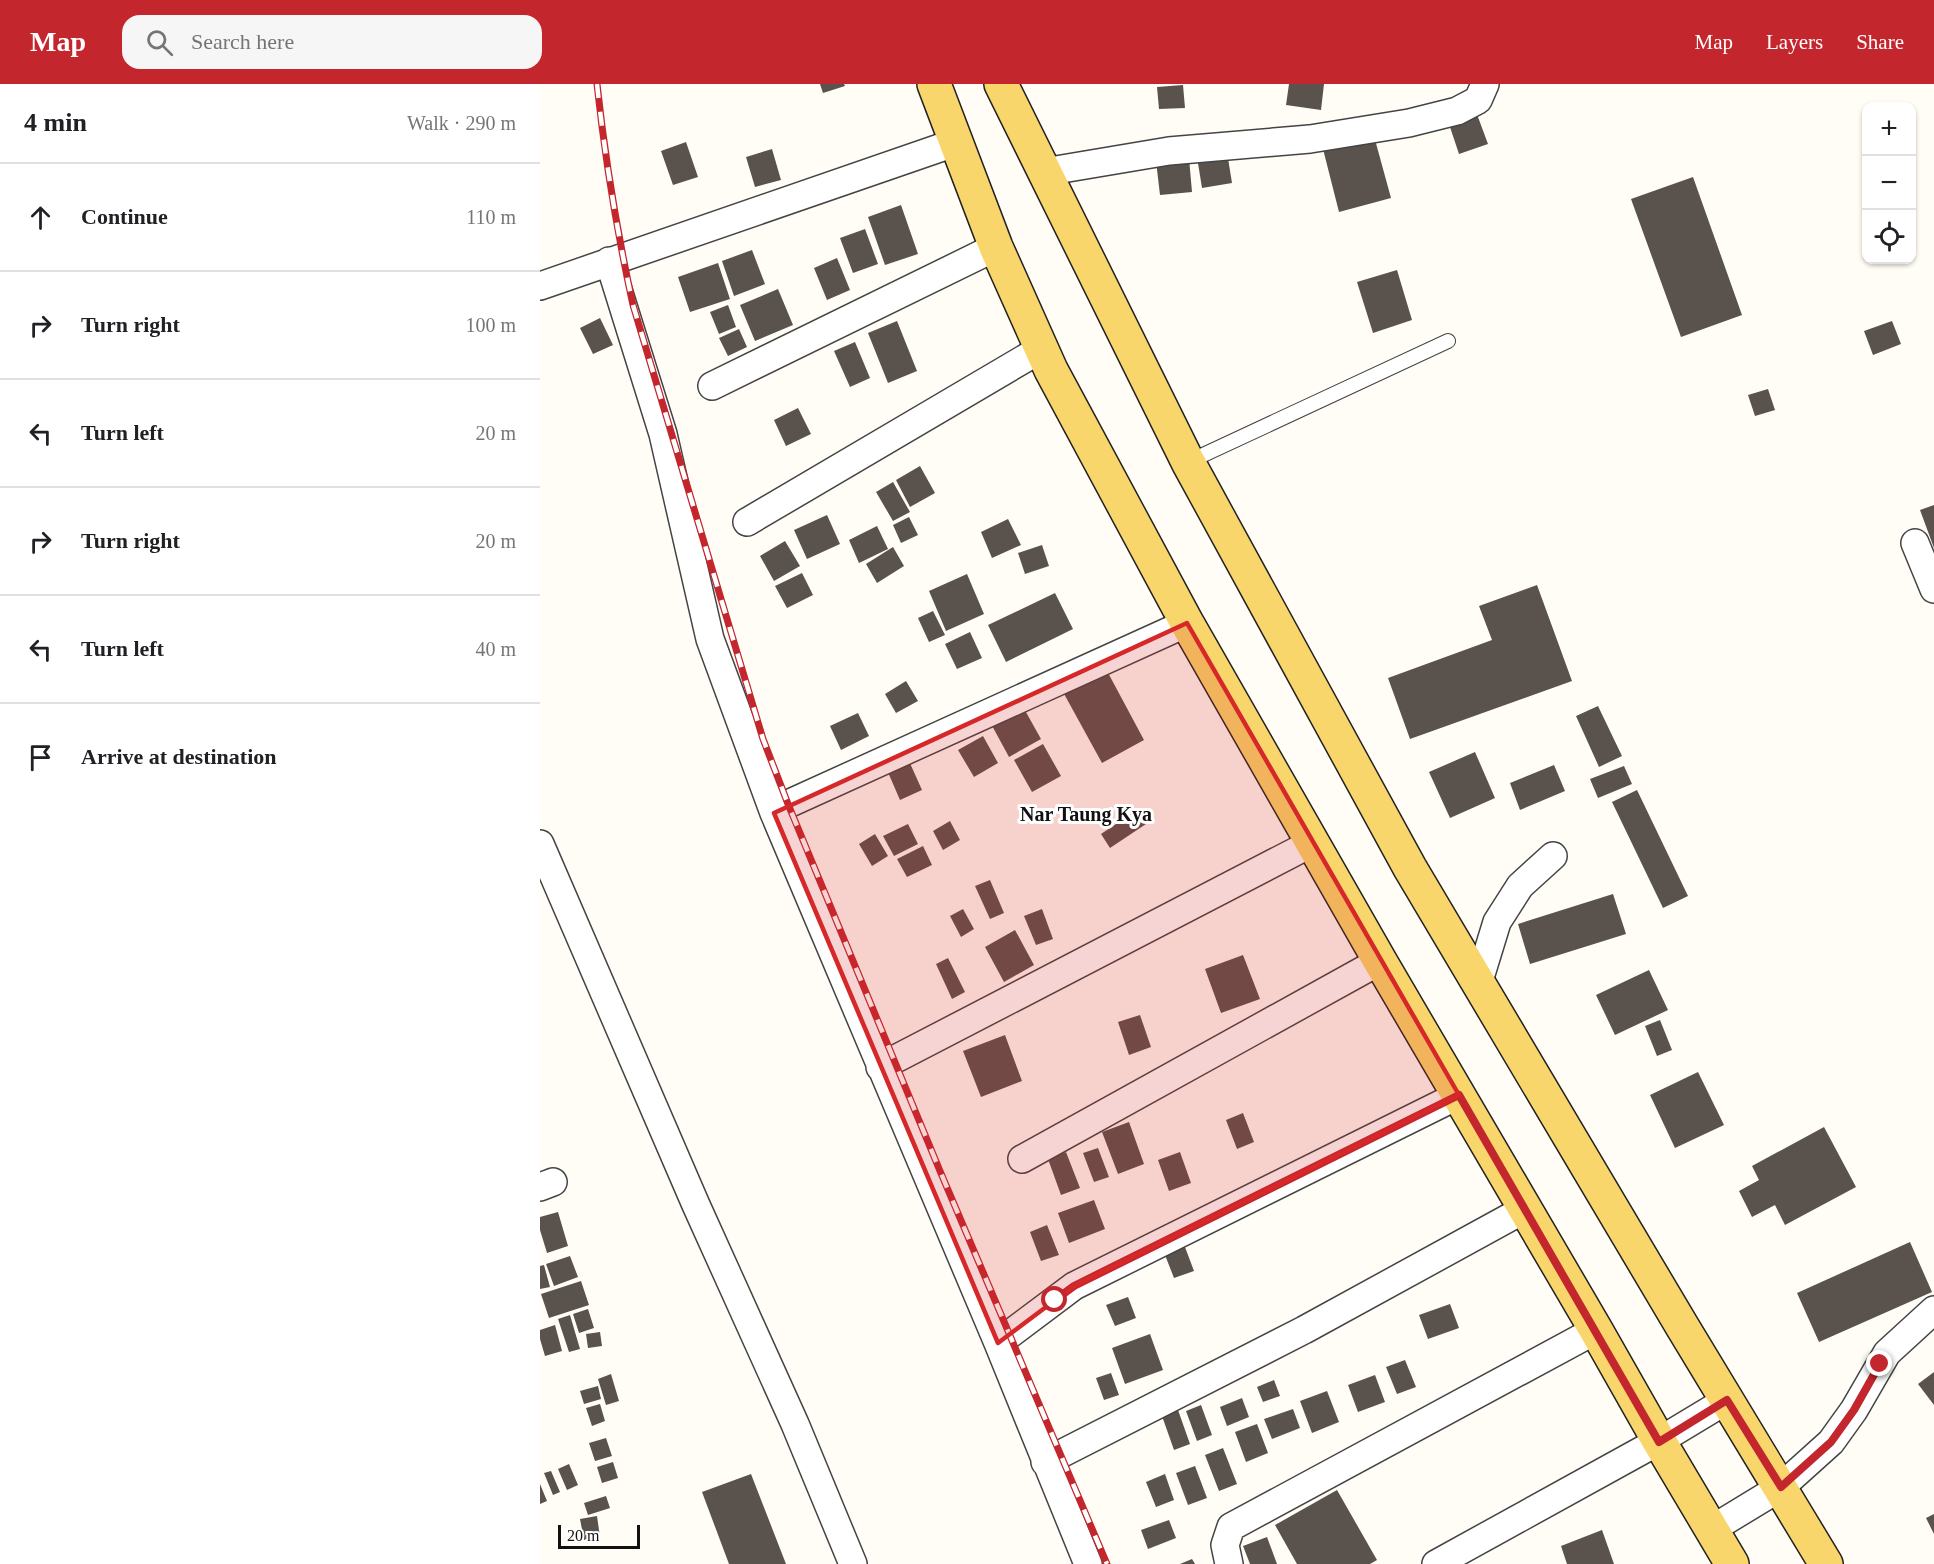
<!DOCTYPE html>
<meta charset="utf-8">
<style>
:root{--surface:#fff;--page:#f6f6f6;--text:#202124;--muted:#757577;--line:#e0e0e0;--accent:#c4262e}
body{margin:0;font-family:Georgia,serif;background:var(--page);color:var(--text)}
.controls{position:absolute;right:18px;top:18px;display:grid;overflow:hidden;border-radius:12px;box-shadow:0 2px 4px #0004}
.controls button{width:54px;height:54px;display:grid;place-items:center;padding:0;border:0;border-bottom:2px solid var(--line);background:var(--surface);color:var(--text);font:30px sans-serif}
.scale{position:absolute;left:18px;bottom:15px;width:82px;box-sizing:border-box;padding-left:6px;border:3px solid #111;border-top:0;font-size:16px;line-height:21px;white-space:nowrap;color:#111;-webkit-text-stroke:4px #fff;paint-order:stroke}
.stop{position:absolute;width:18px;height:18px;margin:-14px;border:4px solid #c4262e;border-radius:50%;background:#fff}
.stop.end{background:#c4262e;border-color:#fff;box-shadow:0 2px 6px #0008}
.list{margin:0;padding:0;list-style:none}
h2{display:flex;justify-content:space-between;align-items:center;height:78px;margin:0;padding:0 24px;font-size:26px}
h2 small{font-size:20px;font-weight:400;color:var(--muted)}
.list li{display:grid;grid-template-columns:39px 1fr auto;gap:18px;align-items:center;box-sizing:border-box;height:108px;padding:0 24px;border-top:2px solid var(--line)}
.list b{display:block;font-size:22px;white-space:nowrap}
.list em{font-size:20px;font-style:normal;color:var(--muted)}
.icon{flex:none;width:33px;height:33px;fill:none;stroke:currentColor;stroke-width:2;stroke-linecap:round;stroke-linejoin:round}
.map{position:relative;flex:none;width:1394px;height:1480px;overflow:hidden}
header{display:flex;align-items:center;gap:36px;box-sizing:border-box;height:84px;padding:0 30px;background:var(--accent);color:#fff}
header strong{font-size:28px}
nav{display:flex;gap:33px;margin-inline-start:auto;font-size:21px}
.search{width:420px;height:54px;background:var(--page);display:flex;align-items:center;gap:15px;box-sizing:border-box;padding:0 21px;border-radius:18px;color:var(--muted);font-size:22px}
main{display:flex}
aside{flex:1;background:var(--surface)}
.map>svg:first-child{display:block}
</style>
<header>
<strong>Map</strong>
<div class="search"><svg class="icon" aria-label="search" viewBox="0 0 24 24"><circle cx="10" cy="10" r="6"/><path d="M15 15l6 6"/></svg>Search here</div>
<nav><a>Map</a><a>Layers</a><a>Share</a></nav>
</header>
<main>
<aside>
<h2>4 min<small>Walk · 290 m</small></h2>
<ul class="list">
<li><svg class="icon" aria-label="ahead" viewBox="0 0 24 24"><path d="M12 20V5M6 11l6-6 6 6"/></svg><div><b>Continue</b></div><em>110 m</em></li>
<li><svg class="icon" aria-label="right" viewBox="0 0 24 24"><path d="M7 20v-9h11M14 6l5 5-5 5"/></svg><div><b>Turn right</b></div><em>100 m</em></li>
<li><svg class="icon" aria-label="left" viewBox="0 0 24 24"><path d="M17 20v-9H6M10 6l-5 5 5 5"/></svg><div><b>Turn left</b></div><em>20 m</em></li>
<li><svg class="icon" aria-label="right" viewBox="0 0 24 24"><path d="M7 20v-9h11M14 6l5 5-5 5"/></svg><div><b>Turn right</b></div><em>20 m</em></li>
<li><svg class="icon" aria-label="left" viewBox="0 0 24 24"><path d="M17 20v-9H6M10 6l-5 5 5 5"/></svg><div><b>Turn left</b></div><em>40 m</em></li>
<li><svg class="icon" aria-label="arrive" viewBox="0 0 24 24"><path d="M6 21V4h12l-3 4 3 4H6"/></svg><div><b>Arrive at destination</b></div></li>
</ul>
</aside>
<div class="map">
<svg width="1394" height="1480" viewBox="0 0 1394 1480">
<rect width="100%" height="100%" fill="#fffdf5"/>
<path fill="#5a524d" d="M280 0H304L305 2 283 9Z
M749 0H784L781 26 746 21Z
M643 1 645 24 619 25 617 3Z
M935 25 948 60 919 70 907 34Z
M834 52 851 114 799 128 783 65Z
M146 58 158 93 133 101 121 67Z
M232 65 241 96 215 103 206 73Z
M687 68 692 99 662 104 657 73Z
M649 74 652 108 620 111 616 77Z
M1153 93 1202 231 1141 253 1091 115Z
M361 121 378 170 345 181 328 133Z
M325 145 338 180 313 189 300 154Z
M212 166 225 200 194 212 182 177Z
M297 174 310 206 287 216 274 184Z
M178 179 190 215 150 228 138 193Z
M857 186 872 236 833 249 817 198Z
M238 205 253 241 215 257 200 221Z
M188 221 196 243 179 250 170 228Z
M60 234 73 261 53 270 40 244Z
M357 237 377 287 348 299 328 249Z
M1352 237 1361 260 1333 271 1324 247Z
M199 245 207 263 188 272 179 254Z
M315 258 330 294 310 303 294 267Z
M1228 305 1235 326 1215 332 1208 311Z
M258 324 271 350 246 362 234 336Z
M380 382 395 409 370 423 356 396Z
M353 398 370 428 353 437 336 408Z
M1394 421V464L1380 426Z
M287 431 300 460 267 475 254 446Z
M369 433 378 451 361 459 353 441Z
M468 435 481 461 452 474 441 448Z
M337 442 348 465 319 479 309 456Z
M245 457 260 482 234 497 220 472Z
M502 461 509 482 485 490 478 469Z
M353 463 364 482 337 499 326 480Z
M262 489 273 511 247 524 235 502Z
M427 490 444 530 406 547 389 507Z
M997 501 1032 597 870 655 848 594 952 556 939 522Z
M515 509 533 545 466 578 448 541Z
M393 527 405 551 389 558 378 534Z
M430 548 442 574 417 585 405 560Z
M566 585 604 656 562 679 523 608Z
M366 597 378 617 356 629 345 610Z
M482 621 501 655 469 673 450 638Z
M1058 622 1082 672 1059 683 1036 632Z
M318 629 329 652 301 666 290 642Z
M443 652 458 679 434 693 418 666Z
M503 660 521 692 492 708 474 676Z
M935 668 955 714 910 734 889 688Z
M369 677 382 706 360 716 347 686Z
M1014 681 1025 707 980 726 970 699Z
M1084 682 1092 700 1058 714 1050 695Z
M1097 706 1148 812 1123 824 1072 718Z
M597 726 606 740 570 764 561 750Z
M410 737 420 756 403 766 393 747Z
M368 740 378 760 354 772 343 752Z
M335 750 348 772 332 782 319 760Z
M383 762 392 781 367 793 357 775Z
M450 796 464 829 450 835 435 802Z
M1073 810 1086 850 990 880 978 840Z
M423 825 434 845 421 853 410 832Z
M502 825 513 855 496 861 484 832Z
M475 846 494 881 464 898 445 863Z
M703 871 720 915 681 929 665 885Z
M408 874 425 908 412 915 396 880Z
M1109 886 1128 926 1075 951 1056 911Z
M600 931 611 963 589 971 578 938Z
M1120 936 1132 966 1117 972 1105 942Z
M465 951 482 997 441 1013 423 967Z
M1158 988 1184 1041 1135 1064 1110 1011Z
M703 1029 714 1058 697 1065 686 1036Z
M589 1038 604 1080 578 1090 562 1048Z
M1284 1043 1316 1103 1245 1141 1235 1121 1212 1133 1199 1107 1219 1096 1212 1082Z
M558 1064 569 1093 554 1098 543 1069Z
M526 1068 540 1104 521 1111 508 1075Z
M640 1068 651 1099 629 1107 618 1076Z
M554 1116 565 1145 529 1159 518 1129Z
M18 1128 28 1162 7 1169 0 1146V1133Z
M507 1141 519 1171 501 1177 490 1148Z
M1370 1158 1392 1208 1279 1258 1257 1209Z
M645 1163 654 1187 634 1194 625 1171Z
M30 1172 38 1193 14 1202 6 1180Z
M4 1181 10 1203 0 1205V1182Z
M41 1197 49 1221 9 1234 1 1210Z
M588 1213 596 1234 575 1242 566 1221Z
M910 1220 919 1244 888 1255 879 1231Z
M48 1225 54 1244 39 1249 33 1230Z
M30 1231 40 1265 29 1268 18 1235Z
M15 1241 22 1267 5 1272 0 1255V1246Z
M60 1248 62 1262 48 1264 46 1250Z
M610 1250 623 1286 585 1300 572 1264Z
M865 1276 876 1303 857 1310 846 1283Z
M1394 1288V1321L1378 1300Z
M571 1289 579 1311 564 1316 556 1294Z
M71 1290 79 1317 66 1321 58 1295Z
M835 1291 845 1318 818 1328 808 1301Z
M734 1296 740 1312 723 1318 717 1303Z
M58 1302 61 1315 44 1320 40 1307Z
M787 1307 799 1338 772 1349 760 1317Z
M702 1314 709 1333 687 1342 680 1323Z
M60 1320 65 1337 52 1342 46 1324Z
M661 1321 672 1351 657 1357 646 1327Z
M753 1325 760 1344 732 1355 724 1335Z
M638 1326 650 1360 634 1366 622 1332Z
M717 1340 728 1369 706 1378 695 1348Z
M66 1354 72 1372 55 1377 49 1359Z
M683 1364 697 1400 679 1407 665 1371Z
M73 1378 78 1394 62 1399 57 1383Z
M29 1380 38 1401 27 1406 18 1385Z
M655 1382 667 1414 648 1421 636 1389Z
M11 1387 20 1408 13 1411 4 1389Z
M211 1390 246 1480H189L162 1408Z
M625 1390 634 1416 616 1423 606 1398Z
M0 1400 7 1417 0 1420Z
M797 1406 837 1476 830 1480H757L735 1441Z
M66 1412 70 1424 48 1431 44 1419Z
M1394 1430V1450L1386 1434Z
M57 1432 60 1453 44 1456 40 1435Z
M629 1436 636 1454 608 1465 601 1446Z
M1062 1446 1074 1480H1027L1021 1462Z
M727 1453 737 1480H710L703 1462Z
M652 1475 655 1480H640Z"/>
<g fill="none" stroke-linecap="round" stroke-linejoin="round">
<defs>
<path id="lane" d="M648 378 908 257"/>
<path id="street" d="M504 88 629 67 770 55 869 39 917 27 938 16 945 0
M69 177 123 350 170 555 234 729 458 1259 548 1480
M0 202 417 58
M172 302 456 163
M207 438 501 265
M1375 459 1394 505
M234 729 248 720 647 539
M0 760 156 1121 255 1340 313 1480
M938 900 957 838 980 802 1013 772
M340 983 772 759
M482 1075 840 877
M0 1103 13 1098
M458 1259 534 1202 919 1011
M505 1378 764 1246 985 1125
M1172 1445 1241 1403 1291 1358 1314 1326 1347 1269 1394 1226
M689 1480 685 1461 691 1443 1056 1246
M896 1480 1119 1357 1187 1316"/>
<path id="primary" d="M394 0 456 163 511 286 647 539 840 877 1056 1246 1119 1357 1192 1480
M461 0 648 378 870 784 1142 1242 1286 1480"/>
</defs>
<use href="#lane" stroke="#444" stroke-width="16"/>
<use href="#street" stroke="#444" stroke-width="30"/>
<use href="#primary" stroke="#222" stroke-width="36"/>
<use href="#lane" stroke="#fff" stroke-width="14"/>
<use href="#street" stroke="#fff" stroke-width="27"/>
<use href="#primary" stroke="#f9d66b" stroke-width="33"/>
<defs>
<path id="rail" d="M57 0C65 74 77 148 93 221L223 655 248 720 400 1087 567 1480"/>
</defs>
<use href="#rail" stroke="#c4262e" stroke-width="7"/>
<use href="#rail" stroke="#fff" stroke-width="4.5" stroke-dasharray="14" stroke-linecap="butt"/>
</g>
<g fill="none" stroke-linecap="round" stroke-linejoin="round">
<path stroke="#c4262e" stroke-width="8" d="M515 1216 534 1202 919 1011 1119 1358 1187 1316 1241 1403 1291 1358 1314 1326 1340 1280"/>
</g>
<path fill="#d62828" fill-opacity="0.2" stroke="#d62828" stroke-width="4.5" stroke-linejoin="round" d="M647 539 919 1011 534 1202 458 1259 234 729Z"/>
<g text-anchor="middle" stroke-width="6" stroke-linejoin="round" paint-order="stroke">
<g font-size="20" font-weight="bold" fill="#111" stroke="#fff">
<text x="546" y="737">Nar Taung Kya</text>
</g>
</g>
</svg>
<div class="controls">
<button>+</button>
<button>−</button>
<button><svg class="icon" aria-label="locate" viewBox="0 0 24 24"><circle cx="12" cy="12" r="6"/><path d="M12 2v4M12 18v4M2 12h4M18 12h4"/></svg></button>
</div>
<div class="scale">20 m</div>
<div class="stop" style="left:515px;top:1216px"></div>
<div class="stop end" style="left:1340px;top:1280px"></div>
</div>
</main>
